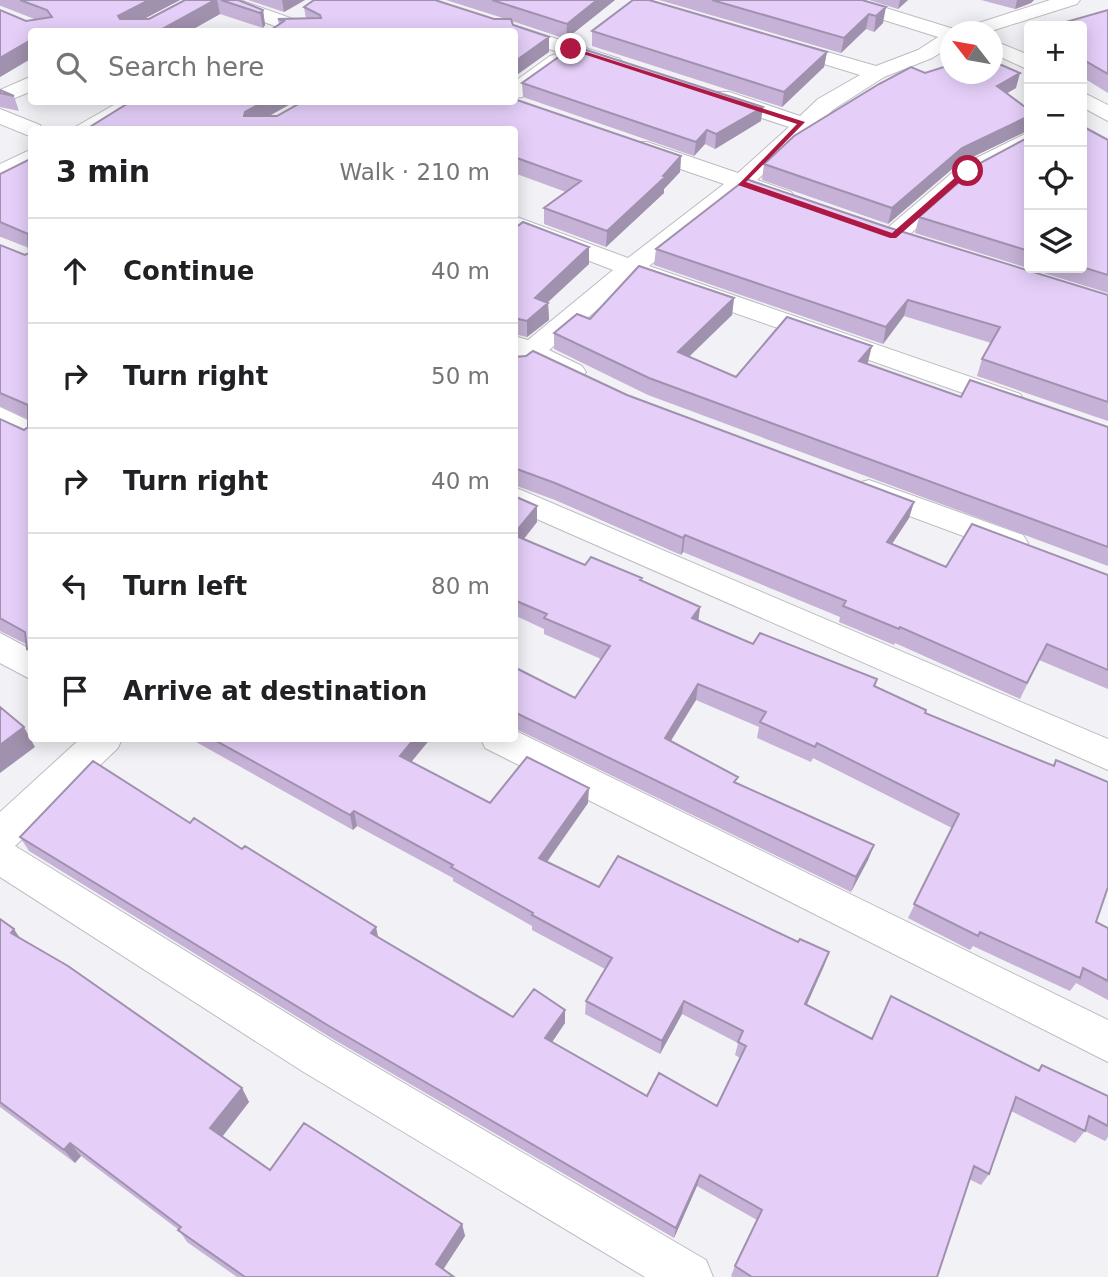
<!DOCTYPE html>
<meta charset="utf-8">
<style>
:root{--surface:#fff;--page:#f6f6f6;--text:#202124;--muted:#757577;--line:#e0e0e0}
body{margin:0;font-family:"DejaVu Sans",sans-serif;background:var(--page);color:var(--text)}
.controls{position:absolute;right:21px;top:21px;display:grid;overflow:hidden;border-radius:7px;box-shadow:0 4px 18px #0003}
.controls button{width:63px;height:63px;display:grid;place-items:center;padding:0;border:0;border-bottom:2px solid var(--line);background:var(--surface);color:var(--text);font:35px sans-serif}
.compass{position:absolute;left:940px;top:21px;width:63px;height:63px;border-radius:50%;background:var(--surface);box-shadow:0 4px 18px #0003;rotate:301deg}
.stop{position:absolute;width:21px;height:21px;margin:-16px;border:5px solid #ad1943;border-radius:50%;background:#fff}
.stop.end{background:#ad1943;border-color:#fff;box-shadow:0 2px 7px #0008}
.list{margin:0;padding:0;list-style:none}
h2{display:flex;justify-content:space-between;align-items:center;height:91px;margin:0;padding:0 28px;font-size:30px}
h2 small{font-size:23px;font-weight:400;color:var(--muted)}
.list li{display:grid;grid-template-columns:46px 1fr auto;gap:21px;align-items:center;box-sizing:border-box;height:105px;padding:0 28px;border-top:2px solid var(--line)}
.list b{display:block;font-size:26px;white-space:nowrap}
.list em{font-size:23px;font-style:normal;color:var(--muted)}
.icon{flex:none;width:38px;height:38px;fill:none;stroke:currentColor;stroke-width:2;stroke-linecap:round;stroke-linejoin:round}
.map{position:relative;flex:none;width:1108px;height:1277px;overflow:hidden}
.search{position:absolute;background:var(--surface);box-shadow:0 4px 18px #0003;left:28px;top:28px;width:490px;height:77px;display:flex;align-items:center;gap:18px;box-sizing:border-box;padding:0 24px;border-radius:7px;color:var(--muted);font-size:26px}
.panel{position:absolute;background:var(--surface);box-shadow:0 4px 18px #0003;left:28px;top:126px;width:490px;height:616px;border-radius:7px}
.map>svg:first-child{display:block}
</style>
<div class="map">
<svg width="1108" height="1277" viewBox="0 0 1108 1277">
<rect width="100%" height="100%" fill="#f1f1f6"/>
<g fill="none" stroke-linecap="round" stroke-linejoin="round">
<defs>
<path id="minor" d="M212 0H240L318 28 321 32H291L215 4Z
M830 0H860L957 30 1050 0H1080L1077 4 988 32H950V47L932 58 884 77 834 109 757 180 791 192 795 197 791 202 783 204 745 192 649 266 1020 394 1024 400 1020 406 1010 409 1000 406 635 278 549 350 582 366 586 372 582 378C564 383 549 372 533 364L526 370 514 372V336L528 340 613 270 514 232V216L628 258 724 184 631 152 628 147 631 142H647L738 173 789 127 713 102 710 97 713 92H729L800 116 818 99 860 75 775 49 772 45 775 41H789L876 66 918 50 938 37 833 4Z
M507 23 620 59 623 63 620 67H606L514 38V32H499L500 25Z
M992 40 1029 55V70L992 53Z
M557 54 567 60 564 64 522 97 514 98V82L550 56Z
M32 76V91L0 104V90Z
M1082 92 1108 105V121L1082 107Z
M119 102H146L99 130H70Z
M0 109 40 125 43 130H32V137L0 124Z
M1029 132V148L976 176 902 241H884L881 236 884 231 960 166Z
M32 149V165L0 180V164Z
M0 407 32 422V444L0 429Z
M869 480 1023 535 1028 543 1023 551 1012 554 858 497 854 490 858 483Z
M514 487 1108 739V770L514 509Z
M0 633 32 650V680L0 663Z
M514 730 1108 1020V1062L485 748 481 738H514Z
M81 738H122L118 748 15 846 332 1041 706 1260 713 1277H645L302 1071 0 877V812Z"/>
</defs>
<use href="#minor" stroke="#bcbcc1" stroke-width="2"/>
<use href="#minor" fill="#fff" fill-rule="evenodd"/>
</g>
<path fill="#c5b2d6" d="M0 0H180L144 19H149L185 0H238L263 10 265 25 263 28 220 14 188 32H32V58L0 77V10L26 21 37 20 1 6H0Z
M248 0H305L284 12Z
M446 0H615L566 39 512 21 513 25 549 37V52L279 25 278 19H306L304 7 506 19Z
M659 0H862L883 23 874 32 866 29 841 53Z
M869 0H908L898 9Z
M981 0H1034L1031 3 1015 9Z
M1108 10V93L1082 77V26Z
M592 31 827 52 824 67 782 107 592 46Z
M925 73 1016 88 1007 93 1029 109V130L958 164 888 224 762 180 764 164Z
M522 83 761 121 715 149 705 144 694 156 523 97Z
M0 90 14 96 19 111 0 107Z
M514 99 681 156 680 172 664 189V193L606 247 544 224V208L566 192 514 173V130H85L130 102H294L268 116H277L302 102H514Z
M1082 126 1108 140V293L915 233 919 217 1029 137V268H1082Z
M32 158V659L27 649 26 644 0 631V419L24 430 28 427V419L0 406V245L25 255 29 253V248L1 237H0V174Z
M887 227 1108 295V421L977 376 982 359 991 343 904 316 883 344 654 265 656 249Z
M514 229 589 247V264L547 303H548L549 320 527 337 514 334Z
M734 298 732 315 689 357 736 377 868 362 867 364 961 397 1108 427V566L648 395 554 349V333L590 319Z
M514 357 627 395 914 502 909 518 892 544 946 567 1108 575V689L1039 660 1020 699 895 643 894 645 839 622 840 617 683 552 681 555 555 500 514 485Z
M514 496 537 506V522L524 539 585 565 642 581 700 607 698 621 753 644 877 679 875 686 925 713 1053 766 1056 760 1096 922 1108 928V1000L1076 983 1070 991 973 946 970 950 908 918 952 828 813 758 811 762 757 738 759 727 696 700 671 741 737 783 874 845 868 860 851 892 514 728V667L575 698 601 659 544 634V629L514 615Z
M189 738H431L411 762 490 803H588L547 862 599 887 798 942 829 952 806 1005 872 1039 1038 1070 1042 1065 1108 1096V1137L1105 1141 1085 1131 1075 1143 1011 1111 989 1174 981 1185 969 1179 937 1277H733L731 1276 735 1266 757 1220 697 1186 674 1238 333 1039 29 851 20 837 190 823 378 937 513 1017 565 1010V1023L552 1042 647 1096 717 1106 740 1058 735 1055 738 1043 682 1014 660 1054 585 1014 586 1001 605 969 532 930V926L453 881V878L357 826 353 830Z
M0 919 21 938 242 1088 249 1102 222 1137 270 1170 462 1224 465 1236 443 1269 454 1277H237L187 1242 179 1230 81 1156 75 1163 0 1107Z"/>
<path fill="#a091ae" d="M149 0H180L121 31 118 16Z
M215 0H217L220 14 188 32H157Z
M282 0H305L284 12Z
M597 0H615L566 39 567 24Z
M900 0H908L898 9Z
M1017 0H1034L1031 3 1015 9Z
M886 7 883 23 874 32 876 16Z
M263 10 265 25 263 28 260 13Z
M869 14 866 29 841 53 844 38Z
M549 37V52L514 77V62Z
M29 41 32 49V58L0 77V58Z
M827 52 824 67 782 107 784 92Z
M1020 73 1016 88 992 102 997 86Z
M263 102H294L248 128 244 116 245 112Z
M763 107 761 121 715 149 716 134Z
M1029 116V130L958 164 888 224 892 208 962 148Z
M707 130 705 144 694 156 696 142Z
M681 156 680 172 664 189V193L606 247 607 231Z
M589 247V264L535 314V298Z
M734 298 732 315 676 369 678 352Z
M908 300 904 316 883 344 886 327Z
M548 303 549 320 527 337V321Z
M872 346 868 362 856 378 859 361Z
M914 502 909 518 882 559 887 542Z
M537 506V522L514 551V534Z
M685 535 683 552 681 555 683 538Z
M700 607 698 623 692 618Z
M29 648 32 652V659L27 649Z
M698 684 696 700 663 753 665 738Z
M24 727 35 747 0 773V745Z
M415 738H431L403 772 400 756Z
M589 788 588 803 539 873V858Z
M354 811 357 826 353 830 350 815Z
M874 845 868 860 851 892 856 877Z
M376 927 379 941 371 933Z
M14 929 25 946 11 933Z
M829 952 824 966 801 1018 805 1004Z
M684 1001 682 1014 660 1054 662 1041Z
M565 1010V1023L546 1051 545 1038Z
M242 1088 249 1102 218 1142 210 1128Z
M70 1143 81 1156 75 1163 64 1150Z
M700 1175 697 1186 674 1238 676 1228Z
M462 1224 465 1236 439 1276 436 1264Z"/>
<path fill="#e5cff9" stroke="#a091ae" stroke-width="2" d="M20 0H149L118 16 120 19H149L185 0H215L157 32H32V42L29 41 0 58V10L26 21 52 17 47 10Z
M221 0H238L263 10 260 13Z
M314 0H435L494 19H511L513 25 549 37 514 62V32H268L284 21 278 19 321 18 320 15 304 7Z
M492 0H597L567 24Z
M633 0H649L827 52 784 92 592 31Z
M712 0H862L886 7 876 16 869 14 844 38Z
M1108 10V74L1082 59V26H1052Z
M574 46 763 107 716 134 707 130 696 142 522 83Z
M992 61 1020 73 997 86 1029 110V116L962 148 892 208 764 164 794 136 879 84 911 67 925 73 950 65V74H992Z
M0 90 14 96 0 93Z
M514 99 681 156 663 176 665 177 607 231 544 208 581 181 514 157V130H85L130 102H263L245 112 244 116H277L302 102H514Z
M1082 126 1108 140V275L1082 267Z
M1029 137V251L919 217 982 162Z
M32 158V649L29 648 27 649 25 632 0 618V419L24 430 28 427V405L0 393V245L25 255 29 253 28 234 0 222V174Z
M746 179 887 227 1108 295V402L982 359 1000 327 908 300 886 327 656 249Z
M523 222 589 247 535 298 548 303 527 321 514 318V229Z
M639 266 734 298 678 352 736 377 787 317 872 346 859 361 961 397 970 380 1108 427V547L649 378 554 333 577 314 590 319Z
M533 351 627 395 914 502 887 542 946 567 972 524 1108 575V670L1047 644 1027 683 900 627 899 629 843 606 846 601 685 535 683 538 555 483 514 468V357L526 356Z
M514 496 537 506 514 534Z
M514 535 585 565 591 557 642 578 640 580 700 607 692 618 753 644 760 633 877 679 874 686 926 710 925 713 1054 766 1056 760 1108 782V887L1096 922 1108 928V981L1083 968 1080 978 980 932 978 936 914 904 959 814 817 743 815 747 760 722 766 712 698 684 665 738 738 777 734 782 874 845 856 877 514 712V667L575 698 610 646 544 618 547 614 514 600Z
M0 707 24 727 0 745Z
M211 738H415L400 756 490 803 527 757 589 788 539 858 599 887 618 856 798 942 800 939 829 952 805 1004 872 1039 891 996 1039 1071 1042 1065 1108 1096V1126L1089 1116 1085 1131 1016 1097 989 1174 974 1166 937 1277H752L735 1266 762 1210 700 1175 676 1228 329 1026 20 837 93 761 190 823 194 818 242 849 245 846 376 927 371 933 513 1017 534 989 565 1010 545 1038 647 1096 659 1073 717 1106 746 1046 738 1042 743 1031 684 1001 662 1041 586 1001 612 958 532 915 533 913 451 867 453 865 354 811 350 815Z
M0 919 14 929 11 933 68 966 242 1088 210 1128 270 1170 304 1123 462 1224 436 1264 454 1277H245L178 1230 181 1227 70 1143 64 1150 0 1102Z"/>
<path fill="#ad1943" d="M574 48 805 122 746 182 892 233 965 169 972 171 896 238H890L738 185 797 124 568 49Z"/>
</svg>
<div class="controls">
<button>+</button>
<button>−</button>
<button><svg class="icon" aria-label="locate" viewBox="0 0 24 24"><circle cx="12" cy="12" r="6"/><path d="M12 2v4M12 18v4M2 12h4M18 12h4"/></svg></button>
<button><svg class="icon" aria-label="layers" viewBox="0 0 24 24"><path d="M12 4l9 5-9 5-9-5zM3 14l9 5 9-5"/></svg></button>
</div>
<svg class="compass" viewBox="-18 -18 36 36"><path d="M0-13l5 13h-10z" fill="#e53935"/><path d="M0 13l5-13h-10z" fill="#757577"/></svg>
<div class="stop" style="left:968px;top:171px"></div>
<div class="stop end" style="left:571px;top:49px"></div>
<div class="search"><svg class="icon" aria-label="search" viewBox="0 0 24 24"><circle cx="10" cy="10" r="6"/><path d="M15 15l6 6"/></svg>Search here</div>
<section class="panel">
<h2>3 min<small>Walk · 210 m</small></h2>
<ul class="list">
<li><svg class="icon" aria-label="ahead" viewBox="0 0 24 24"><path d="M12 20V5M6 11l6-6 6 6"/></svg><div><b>Continue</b></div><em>40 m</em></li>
<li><svg class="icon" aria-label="right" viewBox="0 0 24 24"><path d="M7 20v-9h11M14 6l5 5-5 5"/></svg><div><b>Turn right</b></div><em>50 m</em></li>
<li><svg class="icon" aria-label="right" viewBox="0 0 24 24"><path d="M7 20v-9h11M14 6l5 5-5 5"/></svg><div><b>Turn right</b></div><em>40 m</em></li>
<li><svg class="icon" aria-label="left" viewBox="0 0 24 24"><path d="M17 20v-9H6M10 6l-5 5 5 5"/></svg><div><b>Turn left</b></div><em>80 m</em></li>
<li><svg class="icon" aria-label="arrive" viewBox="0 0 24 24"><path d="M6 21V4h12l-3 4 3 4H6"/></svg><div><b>Arrive at destination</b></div></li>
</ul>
</section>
</div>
